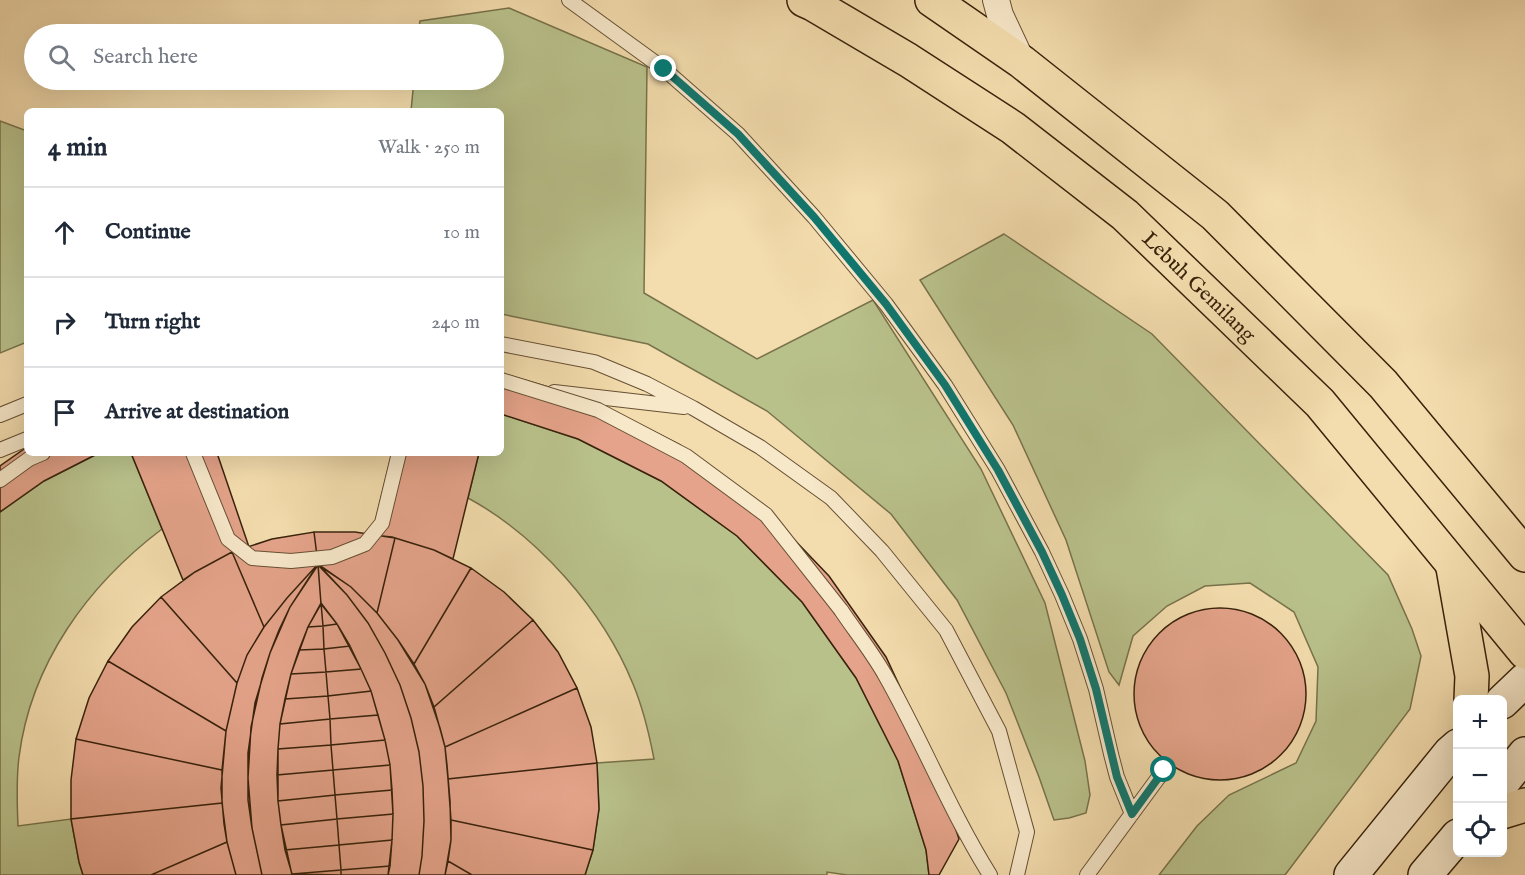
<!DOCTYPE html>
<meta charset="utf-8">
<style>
:root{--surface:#fff;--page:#f6f6f7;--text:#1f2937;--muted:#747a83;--line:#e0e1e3}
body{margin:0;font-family:"IM FELL English",serif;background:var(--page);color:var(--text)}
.controls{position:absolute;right:18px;bottom:18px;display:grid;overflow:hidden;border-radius:9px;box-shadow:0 6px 24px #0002}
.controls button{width:54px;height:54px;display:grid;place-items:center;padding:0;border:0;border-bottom:2px solid var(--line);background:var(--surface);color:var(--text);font:30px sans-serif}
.stop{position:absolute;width:18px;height:18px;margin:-14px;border:4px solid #0f766e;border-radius:50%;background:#fff}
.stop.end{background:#0f766e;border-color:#fff;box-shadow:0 2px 6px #0008}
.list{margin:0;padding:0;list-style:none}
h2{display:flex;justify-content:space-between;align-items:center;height:78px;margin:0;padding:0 24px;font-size:26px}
h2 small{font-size:20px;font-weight:400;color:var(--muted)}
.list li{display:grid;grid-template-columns:39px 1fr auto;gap:18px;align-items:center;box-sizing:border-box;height:90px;padding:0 24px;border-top:2px solid var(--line)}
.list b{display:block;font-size:22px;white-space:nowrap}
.list em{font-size:20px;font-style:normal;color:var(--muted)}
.icon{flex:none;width:33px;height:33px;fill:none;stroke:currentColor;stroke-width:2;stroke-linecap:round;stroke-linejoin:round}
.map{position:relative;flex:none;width:1525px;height:875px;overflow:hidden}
.search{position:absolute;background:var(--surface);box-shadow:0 6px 24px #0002;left:24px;top:24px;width:480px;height:66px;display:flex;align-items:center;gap:15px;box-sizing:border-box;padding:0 21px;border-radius:33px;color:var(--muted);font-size:22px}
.panel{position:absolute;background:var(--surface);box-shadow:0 6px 24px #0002;left:24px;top:108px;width:480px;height:348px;border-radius:9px}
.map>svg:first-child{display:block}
</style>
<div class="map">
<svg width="1525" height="875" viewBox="0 0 1525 875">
<rect width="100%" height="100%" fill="#f3dcad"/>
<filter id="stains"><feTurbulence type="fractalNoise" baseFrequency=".00333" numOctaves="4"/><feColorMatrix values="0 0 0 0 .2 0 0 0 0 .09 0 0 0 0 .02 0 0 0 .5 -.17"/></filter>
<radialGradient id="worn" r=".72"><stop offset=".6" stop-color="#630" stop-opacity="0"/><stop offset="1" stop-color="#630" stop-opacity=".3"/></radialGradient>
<path fill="#b9c18b" stroke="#78724b" stroke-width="1.5" d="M509 8 647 67 644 293 757 359 873 300 981 469 1045 603 1085 761 1090 795 1086 813 1069 818 1054 820 1039 777 1006 693 957 600 891 514 767 411 648 344 501 314V111H411L414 80H494V34H418L420 21Z
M0 121 27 131V342L0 353Z
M1004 234 1152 334 1388 575 1412 629 1421 656 1410 709 1285 875H1159L1197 826 1229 795 1296 763 1316 721 1318 667 1294 612 1250 583 1205 586 1167 606 1133 636 1119 685 1109 672 1066 540 1013 425 920 280Z
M501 414 578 439 661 481 737 536 802 602 856 678 898 761 926 850 929 875H847L827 872V875H585L593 850 599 809 597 763 654 759C649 733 643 708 633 684 603 610 538 536 468 498L479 453H501Z
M99 453H131L162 529C88 585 31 663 19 757 16 780 17 803 18 826L71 819 79 862 83 875H0V512L44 481Z"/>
<path fill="#e4a38a" stroke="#38220b" stroke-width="1.5" d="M501 373 592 400 680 445 760 504 829 576 886 657 928 747 959 839 939 875H929L926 850 898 761 856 678 802 602 737 536 661 481 578 439 501 414Z
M27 447V453H99L44 481 0 512V466Z
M131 453H217L249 547 232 552 195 572 183 580Z
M392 453H479L453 559 434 550 392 537 372 535Z
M314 532 318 564 287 598 264 627 232 552 272 539Z
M314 532H355L395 538 377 613 351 587 318 564Z
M395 538 434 550 471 568 414 664 398 640 377 613Z
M232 552 264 627 247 655 237 683 161 597 195 572Z
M318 564 290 607 270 653 262 678 251 727 248 778 252 828 262 875H236L227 842 224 824 221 788 226 731 237 683 247 655 264 627 287 598Z
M318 564 347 595 368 623 385 653 400 685 411 718 419 752 423 786 424 821 422 856 419 875H388L392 840 393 814 390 765 385 740 371 691 361 669 337 624 321 604Z
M318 565 321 604 308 627 291 674 280 724 278 749V801L281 825 292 875H262L252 828 248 800V753L255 703 270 653 279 630 290 607Z
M318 565 351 587 377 613 398 640 425 684 440 728 445 747 447 765 450 801 451 840 445 875H419L422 856 424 821 423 786 419 752 411 718 400 685 385 653 368 623 347 595Z
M471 568 504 592 533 620 434 707 425 684 414 664Z
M161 597 237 683 226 731 108 661 132 627Z
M321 603 323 626 308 627Z
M321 603 337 624 323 626Z
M1134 694a86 86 0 1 1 172 0a86 86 0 1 1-172 0Z
M533 620 558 652 577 688 445 747 434 707Z
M337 624 350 646 324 649 323 626Z
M323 626 324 649 299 650 308 627Z
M350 646 361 669 326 672 324 649Z
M324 649 326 672 291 674 299 650Z
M108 661 226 731 222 770 76 739 89 698Z
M361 669 371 691 328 696 326 672Z
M326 672 328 696 285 699 291 674Z
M577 688 591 727 597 763 448 779 445 747Z
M371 691 378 715 330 719 328 696Z
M328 696 330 719 280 724 285 699Z
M378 715 385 740 331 745 330 719Z
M330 719 331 745 278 749 280 724Z
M76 739 222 770V803L71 819V780Z
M385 740 390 765 333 770 331 745Z
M331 745 333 770 277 775 278 749Z
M597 763 599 809 593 850 451 820 448 779Z
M390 765 392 790 335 795 333 770Z
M333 770 335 795 278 801 277 775Z
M392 790 393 814 337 819 335 795Z
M335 795 337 819 281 825 278 801Z
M222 803 227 842 151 875H83L79 862 71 819Z
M393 814 392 840 339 845 337 819Z
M337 819 339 845 285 850 281 825Z
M451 820 593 850 585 875H472L448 861 451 840Z
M392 840 390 866 341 870 339 845Z
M227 842 236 875H151Z
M339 845 341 870 292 874 285 850Z
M448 861 472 875H445Z
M390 866 388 875H341V870Z
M341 870V875L292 874Z"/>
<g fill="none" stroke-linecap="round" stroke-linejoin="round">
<defs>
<path id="lane" d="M569 0 664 69 738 134 814 217 886 304 945 385 998 470 1042 552 1062 595 1080 639 1096 689 1111 754 1117 777 1132 814
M501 344 594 362 647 384 693 408 760 447 831 498 882 551 946 630 999 731 1027 832 1017 875
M554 392 684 407
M0 415 27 404
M0 450 27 439
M193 453 228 539 252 558 291 561 332 557 365 544 382 523 399 453
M0 480 29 459 43 453
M841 610C855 631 872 652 885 675 922 740 950 811 990 875
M1087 875 1164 770"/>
<path id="street" d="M996 0 1000 15 1022 62"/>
<path id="secondary" d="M1502 702 1525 680
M1502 783 1525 754
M1351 875 1450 753 1458 746
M1425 875 1458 836"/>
<g id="primary">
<path id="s1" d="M804 0 813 4 908 60 1013 128 1125 215 1320 403 1525 652"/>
<path d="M932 0 1022 62 1215 215 1383 384 1525 555"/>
<path d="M1453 568 1472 676 1471 700"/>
<path d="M1502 812 1525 805"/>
</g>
</defs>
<use href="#lane" stroke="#675034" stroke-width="16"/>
<use href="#street" stroke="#675034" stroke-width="28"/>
<use href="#secondary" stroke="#38220b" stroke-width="36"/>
<use href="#primary" stroke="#38220b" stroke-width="36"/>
<use href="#lane" stroke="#f7e8ca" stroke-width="14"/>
<use href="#street" stroke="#f7e8ca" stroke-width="26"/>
<use href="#secondary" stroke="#f7e8ca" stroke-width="33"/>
<use href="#primary" stroke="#f3dcad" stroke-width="33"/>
<defs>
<path id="lane-bridge" d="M501 380 598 410 686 456 766 515 841 610"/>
</defs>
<use href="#lane-bridge" stroke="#675034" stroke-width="16" stroke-linecap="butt"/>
<use href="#lane-bridge" stroke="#f7e8ca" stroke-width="14"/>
</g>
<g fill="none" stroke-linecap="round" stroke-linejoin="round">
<path stroke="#0f766e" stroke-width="8" d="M664 69 738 134 814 217 886 304 945 385 998 470 1042 552 1062 595 1080 639 1096 689 1117 777 1132 814 1164 770"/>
</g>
<g text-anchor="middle" stroke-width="4.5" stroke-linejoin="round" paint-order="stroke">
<g font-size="21" fill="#38220b" stroke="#f7e8ca">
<text dy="7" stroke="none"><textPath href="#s1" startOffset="490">Lebuh Gemilang</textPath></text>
</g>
</g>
<rect width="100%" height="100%" filter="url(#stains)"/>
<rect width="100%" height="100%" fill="url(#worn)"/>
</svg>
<div class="controls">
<button>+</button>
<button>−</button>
<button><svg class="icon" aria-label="locate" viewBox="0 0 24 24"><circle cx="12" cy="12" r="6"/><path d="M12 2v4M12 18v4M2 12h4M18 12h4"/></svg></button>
</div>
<div class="stop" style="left:1164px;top:770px"></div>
<div class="stop end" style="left:664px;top:69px"></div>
<div class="search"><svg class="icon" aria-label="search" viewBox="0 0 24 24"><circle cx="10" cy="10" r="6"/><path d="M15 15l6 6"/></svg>Search here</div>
<section class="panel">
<h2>4 min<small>Walk · 250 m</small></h2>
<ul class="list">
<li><svg class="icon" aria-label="ahead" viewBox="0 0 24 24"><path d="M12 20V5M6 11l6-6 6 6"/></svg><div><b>Continue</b></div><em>10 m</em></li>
<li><svg class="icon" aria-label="right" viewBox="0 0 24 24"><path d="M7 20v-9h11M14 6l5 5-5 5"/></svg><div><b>Turn right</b></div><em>240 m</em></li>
<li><svg class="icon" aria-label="arrive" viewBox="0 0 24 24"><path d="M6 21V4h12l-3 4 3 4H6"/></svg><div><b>Arrive at destination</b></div></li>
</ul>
</section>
</div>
